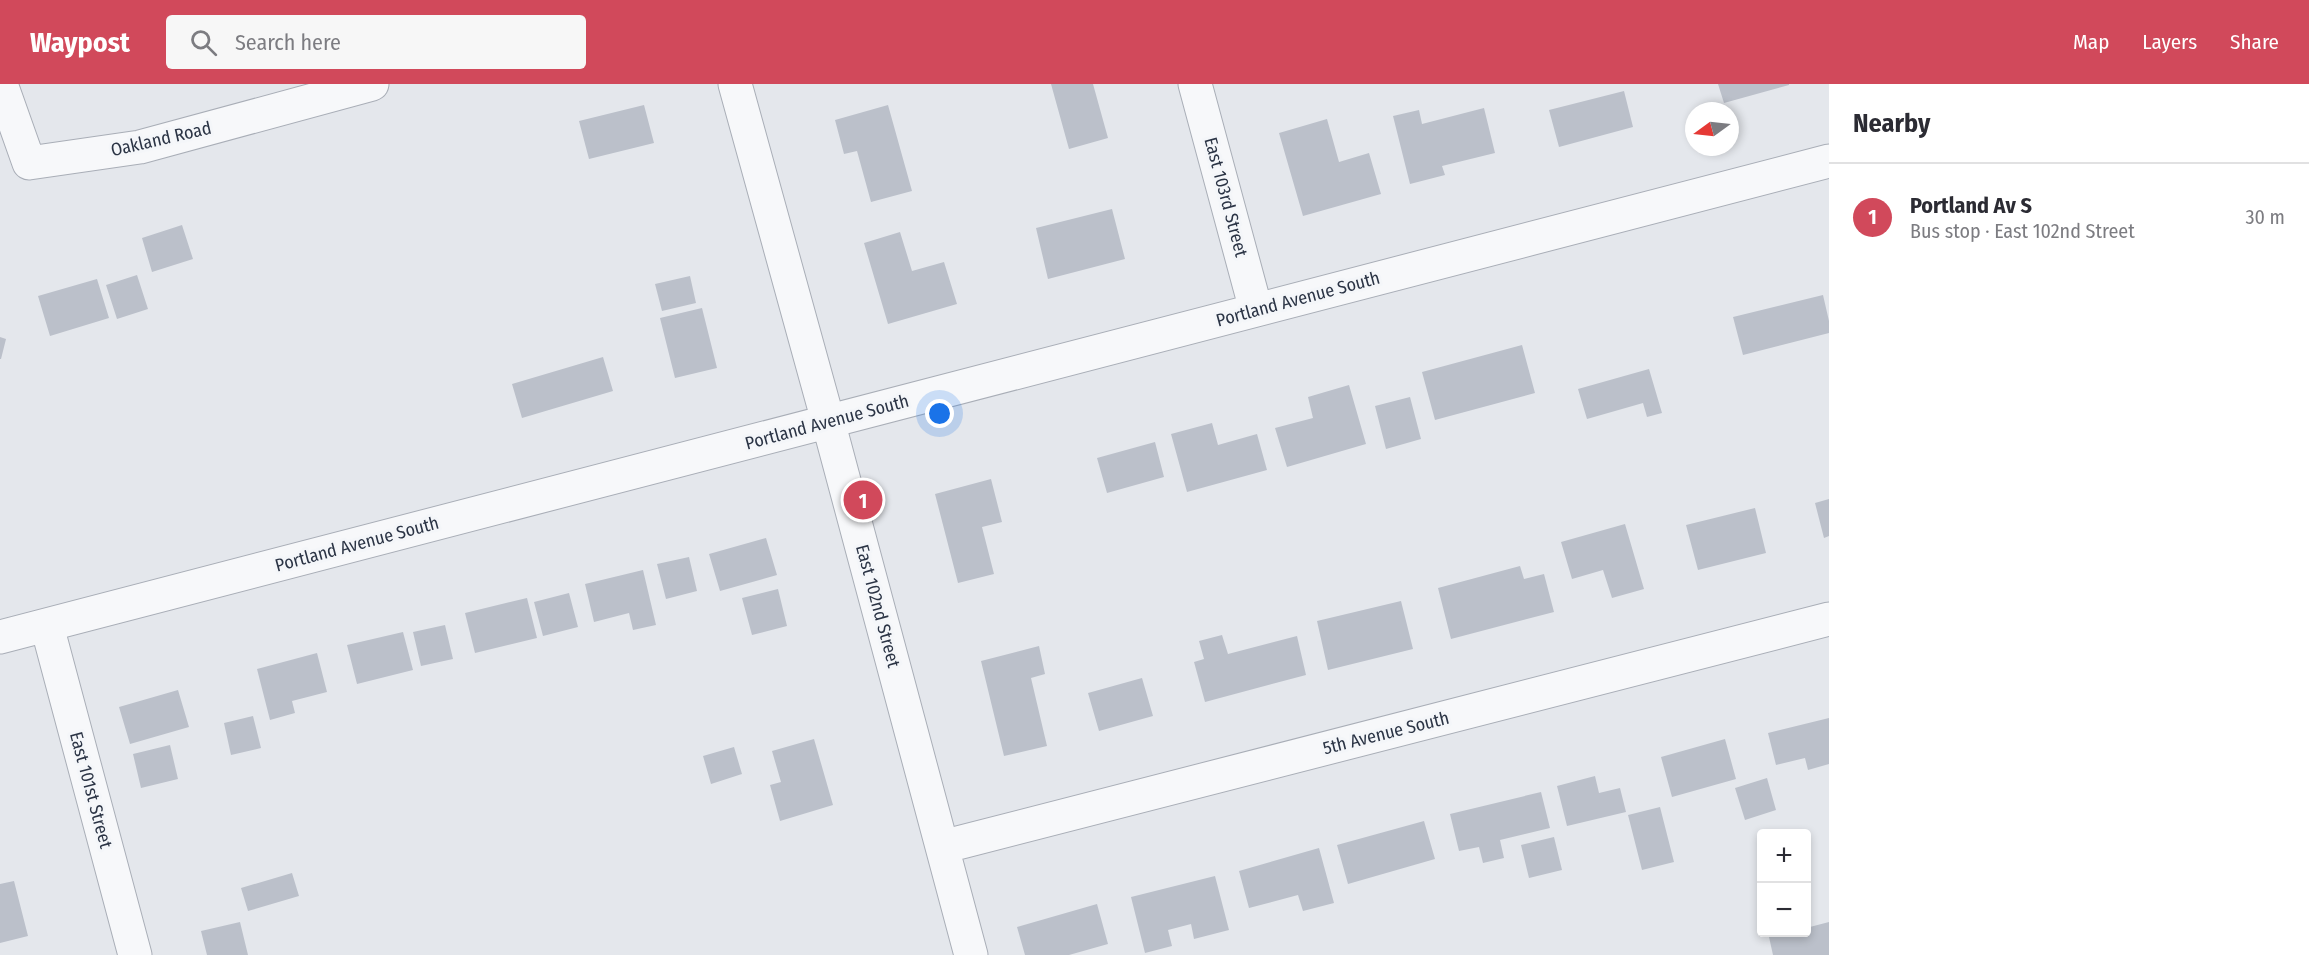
<!DOCTYPE html>
<meta charset="utf-8">
<style>
:root{--surface:#fff;--page:#f7f7f7;--text:#2b2b33;--muted:#7c7c81;--line:#e1e1e2;--accent:#d1495b}
body{margin:0;font-family:"Fira Sans Condensed",sans-serif;background:var(--page);color:var(--text)}
.controls{position:absolute;right:18px;bottom:18px;display:grid;overflow:hidden;border-radius:6px;box-shadow:0 3px 9px #0003}
.controls button{width:54px;height:54px;display:grid;place-items:center;padding:0;border:0;border-bottom:2px solid var(--line);background:var(--surface);color:var(--text);font:30px sans-serif}
.compass{position:absolute;left:1685px;top:18px;width:54px;height:54px;border-radius:50%;background:var(--surface);box-shadow:0 3px 9px #0003;rotate:255deg}
.you{position:absolute;left:940px;top:330px;width:21px;height:21px;margin:-15px;border:4px solid #fff;border-radius:50%;background:#1a73e8;box-shadow:0 0 0 9px #1a73e833}
.badge{display:grid;place-items:center;width:39px;height:39px;border-radius:50%;background:var(--accent);color:#fff;font-size:20px;font-weight:700}
.pin{position:absolute;translate:-50% -50%;border:3px solid #fff;box-shadow:0 2px 6px #0006}
.list{margin:0;padding:0;list-style:none}
h2{display:flex;justify-content:space-between;align-items:center;height:78px;margin:0;padding:0 24px;font-size:26px}
h2 small{font-size:20px;font-weight:400;color:var(--muted)}
.list li{display:grid;grid-template-columns:39px 1fr auto;gap:18px;align-items:center;box-sizing:border-box;height:108px;padding:0 24px;border-top:2px solid var(--line)}
.list b{display:block;font-size:22px;white-space:nowrap}
.list p{margin:0;font-size:20px;white-space:nowrap;color:var(--muted)}
.list em{font-size:20px;font-style:normal;color:var(--muted)}
.icon{flex:none;width:33px;height:33px;fill:none;stroke:currentColor;stroke-width:2;stroke-linecap:round;stroke-linejoin:round}
.map{position:relative;flex:none;width:1829px;height:871px;overflow:hidden}
header{display:flex;align-items:center;gap:36px;box-sizing:border-box;height:84px;padding:0 30px;background:var(--accent);color:#fff}
header strong{font-size:28px}
nav{display:flex;gap:33px;margin-inline-start:auto;font-size:21px}
.search{width:420px;height:54px;background:var(--page);display:flex;align-items:center;gap:15px;box-sizing:border-box;padding:0 21px;border-radius:6px;color:var(--muted);font-size:22px}
main{display:flex}
aside{flex:1;background:var(--surface)}
.map>svg:first-child{display:block}
</style>
<header>
<strong>Waypost</strong>
<div class="search"><svg class="icon" aria-label="search" viewBox="0 0 24 24"><circle cx="10" cy="10" r="6"/><path d="M15 15l6 6"/></svg>Search here</div>
<nav><a>Map</a><a>Layers</a><a>Share</a></nav>
</header>
<main>
<div class="map">
<svg width="1829" height="871" viewBox="0 0 1829 871">
<rect width="100%" height="100%" fill="#e4e7ec"/>
<path fill="#bbc0ca" d="M1051 0H1093L1108 54 1069 65Z
M1718 0H1789V1L1724 19Z
M1624 7 1633 43 1559 63 1549 26Z
M644 21 654 59 589 75 579 37Z
M888 21 912 107 871 118 857 67 844 70 835 36Z
M1484 24 1495 69 1442 82 1445 91 1410 100 1393 32 1419 26 1422 40Z
M1327 35 1339 78 1369 69 1381 110 1303 132 1279 49Z
M1112 125 1125 175 1048 195 1036 144Z
M182 141 193 175 152 188 142 154Z
M900 148 912 187 944 178 957 220 888 240 864 159Z
M137 191 148 225 117 235 106 201Z
M690 192 696 219 662 227 655 200Z
M97 195 109 234 50 252 38 212Z
M1823 211 1829 237V249L1743 271 1733 233Z
M702 224 717 284 675 294 660 234Z
M0 253 6 255 1 275H0Z
M1522 261 1535 309 1435 336 1422 288Z
M603 273 613 307 522 334 512 300Z
M1649 285 1662 329 1647 333 1643 319 1587 335 1578 305Z
M1349 301 1366 360 1287 383 1275 344 1313 334 1308 313Z
M1410 313 1421 355 1386 365 1375 322Z
M1212 339 1218 361 1257 350 1267 386 1187 408 1171 350Z
M1155 358 1164 393 1107 409 1097 374Z
M991 395 1002 438 982 443 994 490 958 499 935 410Z
M1829 415V452L1824 454 1815 419Z
M1755 424 1766 469 1698 486 1686 441Z
M1625 440 1644 505 1612 514 1603 486 1572 495 1561 458Z
M766 454 777 491 720 507 709 470Z
M689 473 697 507 666 515 657 480Z
M1520 482 1524 495 1544 490 1554 528 1451 555 1438 504Z
M643 486 656 541 633 546 629 529 594 538 585 500Z
M778 505 787 542 752 551 742 514Z
M569 509 578 543 543 552 534 518Z
M527 514 537 554 475 569 465 529Z
M1401 517 1413 565 1328 586 1317 537Z
M445 541 453 575 421 582 413 548Z
M403 548 413 586 357 600 347 561Z
M1222 551 1228 570 1297 552 1306 591 1205 618 1194 578 1204 575 1199 557Z
M1039 562 1045 590 1031 594 1047 662 1004 672 981 577Z
M317 569 327 608 292 617 295 629 270 636 257 585Z
M1142 594 1153 632 1099 647 1088 609Z
M178 606 189 643 130 660 119 623Z
M253 632 261 664 231 671 224 639Z
M1829 634V680L1808 686 1805 674 1776 681 1768 649Z
M814 655 833 721 780 737 770 701 781 698 772 667Z
M1725 655 1736 695 1672 713 1661 673Z
M170 661 178 695 141 704 133 670Z
M734 663 742 690 711 700 703 672Z
M1595 692 1599 709 1620 704 1626 728 1567 742 1557 702Z
M1767 694 1776 726 1745 736 1735 704Z
M1541 708 1550 744 1500 756 1504 774 1483 779 1479 763 1459 767 1450 730Z
M1660 723 1674 778 1642 786 1628 731Z
M1424 737 1435 775 1348 800 1337 761Z
M1554 753 1562 786 1529 794 1521 761Z
M1319 764 1334 819 1303 827 1298 811 1249 824 1239 787Z
M292 789 299 812 248 827 241 804Z
M1215 792 1229 846 1194 855 1191 840 1168 846 1172 862 1145 869 1131 813Z
M14 797 28 852 0 859V800Z
M1097 820 1108 860 1069 871H1025L1017 843Z
M240 838 248 871H207L201 847Z
M1829 838V871H1773L1769 853 1786 848H1806V844Z"/>
<g fill="none" stroke-linecap="round" stroke-linejoin="round">
<defs>
<path id="minor" d="M1 0 29 79 140 63 372 0
M735 0 828 337 971 871
M1195 0 1256 226
M47 542 135 871
M0 553 1829 77
M942 763 1829 535"/>
</defs>
<use href="#minor" stroke="#a9aeb7" stroke-width="35"/>
<use href="#minor" stroke="#f7f8fa" stroke-width="33"/>
</g>
<g text-anchor="middle" stroke-width="6" stroke-linejoin="round" paint-order="stroke">
<g font-size="18" fill="#2b3445" stroke="#f4f6f9">
<text transform="translate(161 55) rotate(-13)" y="6">Oakland Road</text>
<text transform="translate(1226 113) rotate(75)" y="6">East 103rd Street</text>
<text transform="translate(1298 215) rotate(-15)" y="6">Portland Avenue South</text>
<text transform="translate(827 338) rotate(-15)" y="6">Portland Avenue South</text>
<text transform="translate(357 460) rotate(-15)" y="6">Portland Avenue South</text>
<text transform="translate(878 522) rotate(75)" y="6">East 102nd Street</text>
<text transform="translate(1386 649) rotate(-14)" y="6">5th Avenue South</text>
<text transform="translate(91 706) rotate(75)" y="6">East 101st Street</text>
</g>
</g>
</svg>
<div class="controls">
<button>+</button>
<button>−</button>
</div>
<svg class="compass" viewBox="-18 -18 36 36"><path d="M0-13l5 13h-10z" fill="#e53935"/><path d="M0 13l5-13h-10z" fill="#7c7c81"/></svg>
<div class="you"></div>
<div class="pin badge" style="left:863px;top:416px">1</div>
</div>
<aside>
<h2>Nearby<small></small></h2>
<ul class="list">
<li><span class="badge">1</span><div><b>Portland Av S</b><p>Bus stop · East 102nd Street</p></div><em>30 m</em></li>
</ul>
</aside>
</main>
